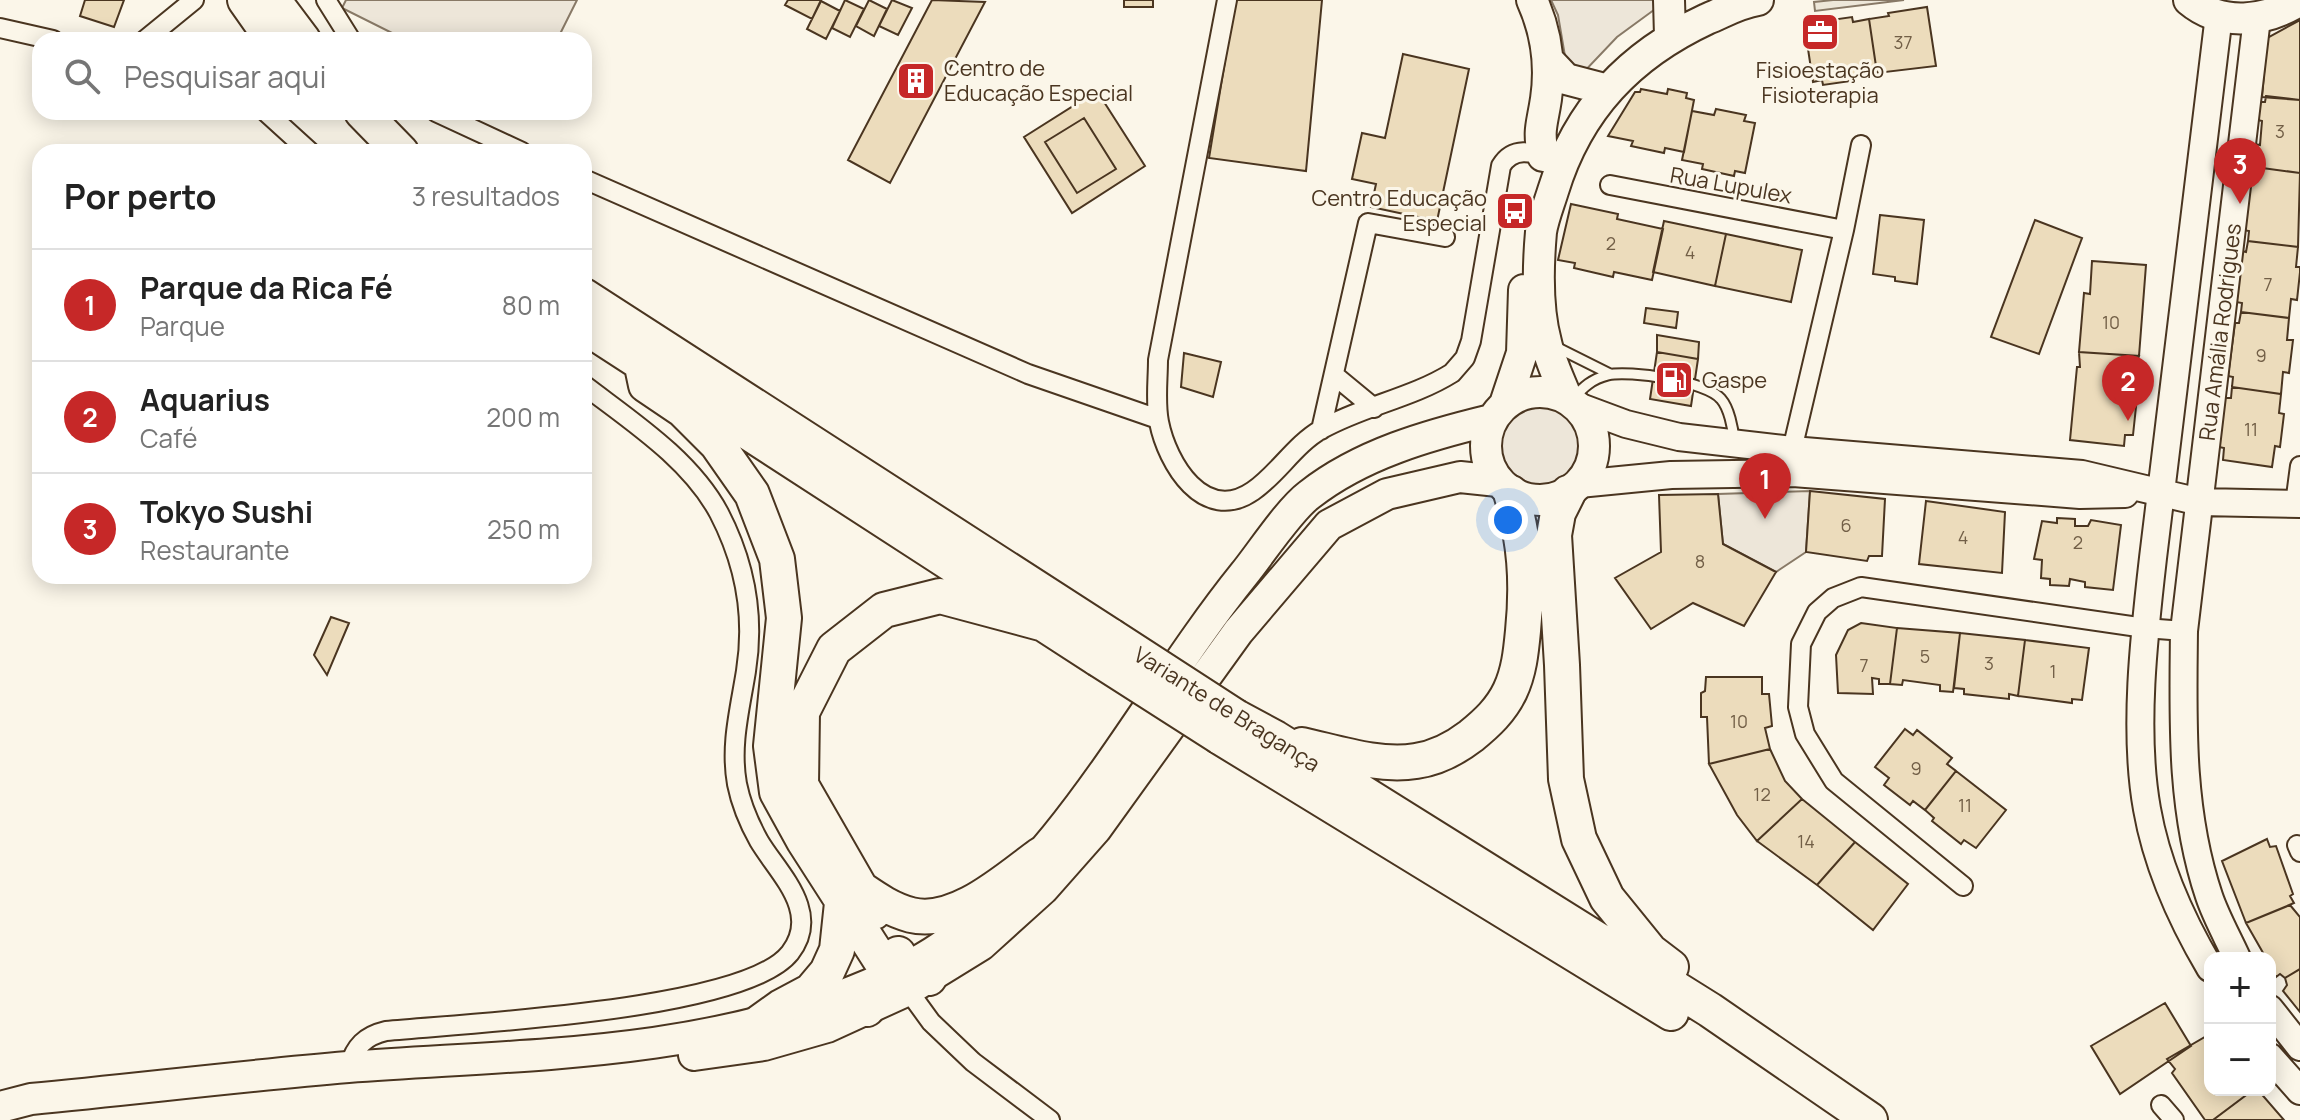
<!DOCTYPE html>
<html lang="pt">
<meta charset="utf-8">
<style>
:root{--surface:#fff;--page:#f2f2f2;--text:#222;--muted:#767676;--line:#e0e0e0;--accent:#c62828}
body{margin:0;font-family:Manrope,sans-serif;background:var(--page);color:var(--text)}
.controls{position:absolute;right:24px;bottom:24px;display:grid;overflow:hidden;border-radius:16px;box-shadow:0 4px 20px #0003}
.controls button{width:72px;height:72px;display:grid;place-items:center;padding:0;border:0;border-bottom:2px solid var(--line);background:var(--surface);color:var(--text);font:40px sans-serif}
.you{position:absolute;left:1508px;top:520px;width:28px;height:28px;margin:-20px;border:6px solid #fff;border-radius:50%;background:#1a73e8;box-shadow:0 0 0 12px #1a73e833}
.badge{display:grid;place-items:center;width:52px;height:52px;border-radius:50%;background:var(--accent);color:#fff;font-size:26px;font-weight:700}
.pin{position:absolute;translate:-50% -66px;filter:drop-shadow(0 2px 4px #0008)}
.pin::after{content:'';position:absolute;top:42px;width:28px;height:24px;background:inherit;clip-path:polygon(0 0,100% 0,50% 100%)}
.list{margin:0;padding:0;list-style:none}
h2{display:flex;justify-content:space-between;align-items:center;height:104px;margin:0;padding:0 32px;font-size:34px}
h2 small{font-size:26px;font-weight:400;color:var(--muted)}
.list li{display:grid;grid-template-columns:52px 1fr auto;gap:24px;align-items:center;box-sizing:border-box;height:112px;padding:0 32px;border-top:2px solid var(--line)}
.list b{display:block;font-size:30px;white-space:nowrap}
.list p{margin:0;font-size:26px;white-space:nowrap;color:var(--muted)}
.list em{font-size:26px;font-style:normal;color:var(--muted)}
.icon{flex:none;width:44px;height:44px;fill:none;stroke:currentColor;stroke-width:2;stroke-linecap:round;stroke-linejoin:round}
.map{position:relative;flex:none;width:2300px;height:1120px;overflow:hidden}
.search{position:absolute;background:var(--surface);box-shadow:0 4px 20px #0003;left:32px;top:32px;width:560px;height:88px;display:flex;align-items:center;gap:20px;box-sizing:border-box;padding:0 28px;border-radius:24px;color:var(--muted);font-size:30px}
.panel{position:absolute;background:var(--surface);box-shadow:0 4px 20px #0003;left:32px;top:144px;width:560px;height:440px;border-radius:24px}
.map>svg:first-child{display:block}
</style>
<div class="map">
<svg width="2300" height="1120" viewBox="0 0 2300 1120">
<rect width="100%" height="100%" fill="#fbf6e9"/>
<path fill="#ede6d9" stroke="#887966" stroke-width="2" d="M346 0H577L557 40H406L342 8Z
M1551 0H1660L1658 7 1617 37 1580 76 1567 68 1558 15Z
M1500 448a42 42 0 1 1 84 0a42 42 0 1 1-84 0Z
M1810 491 1806 552 1776 572 1723 544 1718 494Z"/>
<path fill="#ede7d9" stroke="#887966" stroke-width="2" d="M1833 0H1904L1815 11 1814 2Z"/>
<path fill="#ecdcbc" stroke="#4a3520" stroke-width="2" d="M85 0H124L114 27 80 16Z
M788 0H821L812 19 785 5Z
M845 0 864 9 850 37 832 28Z
M869 0 887 9 874 36 856 26Z
M892 0 912 8 898 35 879 26Z
M932 0 985 2 890 183 848 160Z
M1124 0H1153V7H1124Z
M1235 0H1322L1306 171 1209 158Z
M821 1 840 11 826 39 807 29Z
M1927 7 1936 66 1877 73 1869 19 1889 16 1888 13Z
M1852 17 1853 22 1869 19 1877 73 1850 76 1851 81 1823 85 1822 80 1813 82 1805 29 1818 26 1817 22Z
M2300 20V100L2262 97 2267 38Z
M1403 54 1469 69 1437 221 1371 207 1376 184 1352 179 1362 133 1385 138Z
M1641 89 1667 94 1668 89 1687 93 1686 98 1694 100 1684 152 1665 148 1664 153 1631 146 1633 141 1608 136 1635 92H1640Z
M1097 91 1145 166 1072 213 1024 137Z
M2266 96 2300 100V173L2255 167 2257 163H2253L2254 144 2260 145 2262 121 2258 120 2260 102H2265Z
M1716 109 1746 115 1744 121 1755 123 1745 173 1735 171 1734 176 1702 169 1703 164 1682 160 1692 111 1714 115Z
M1084 118 1116 169 1077 193 1045 142Z
M2255 167 2300 173 2298 247 2248 241 2249 231 2243 230 2250 179H2254Z
M1571 204 1618 214 1617 219 1663 229 1652 280 1614 272 1613 277 1574 268 1575 263 1558 260Z
M1880 215 1924 220 1917 284 1895 281V277L1873 274Z
M2035 220 2082 238 2039 354 1991 337Z
M1664 221 1726 234 1715 286 1653 272Z
M1726 234 1802 250 1791 302 1715 286Z
M2248 241 2298 247 2296 267H2300V272L2297 300 2291 299 2289 318 2241 312 2242 303 2236 302 2242 251 2246 252Z
M2092 261 2146 265 2139 356 2079 352 2084 293 2090 294Z
M1646 308 1678 312 1676 328 1644 323Z
M2241 312 2289 318 2287 340H2293L2289 373 2283 372 2281 394 2232 387 2233 377 2228 376 2235 323H2239Z
M1657 335 1699 342 1698 359 1657 352Z
M1657 352 1698 359 1691 406 1650 399Z
M2079 352 2139 356 2135 368 2140 369 2133 435H2125L2124 446 2070 440 2077 367H2080Z
M1184 353 1221 362 1213 397 1181 387Z
M2232 387 2281 394 2279 413 2284 414 2280 447 2275 446 2272 467 2223 460 2224 448 2219 447 2225 398H2231Z
M1810 491 1885 499 1882 556H1869L1867 561 1806 552Z
M1718 494 1723 544 1776 572 1744 626 1693 603 1651 629 1615 578 1661 552 1659 495Z
M1926 501 2005 512 2002 573 1919 564Z
M2057 518 2075 519V526H2088L2091 520 2121 525 2113 590 2085 587V582L2070 579 2069 586 2050 585V579L2041 578 2042 560 2034 559 2042 521 2057 523Z
M331 617 349 623 327 675 314 655Z
M1861 623 1897 628 1890 684H1879V679L1872 678 1873 694 1838 693 1836 655 1848 630Z
M1897 628 1960 633 1953 692 1940 691V685L1903 680 1902 685 1890 684Z
M1960 633 2025 640 2018 696 2009 694V699L1964 694V689L1954 688Z
M2025 640 2089 648 2082 700 2072 699V703L2018 696Z
M1706 677H1762V694H1769L1772 726 1765 728 1770 749 1709 764 1707 717H1701V693L1705 691Z
M1905 729 1913 735 1917 730 1952 758 1947 764 1956 771 1925 810 1913 801 1910 805 1884 785 1889 778 1875 767Z
M1770 749 1785 781 1802 799 1757 841 1737 815 1709 764Z
M1956 771 2006 810 1976 848 1964 840 1961 844 1932 821 1934 818 1925 810Z
M1802 799 1855 842 1817 885 1757 841Z
M2267 839 2270 847 2276 846 2293 894 2290 896 2294 903 2246 923 2222 861Z
M1855 842 1908 884 1873 930 1817 885Z
M2290 905 2300 917V969L2285 978 2280 974 2276 977 2270 966V958H2266L2246 923Z
M2300 969V1012L2283 991 2287 985 2285 978Z
M2165 1003 2191 1046 2120 1094 2091 1046Z
M2210 1034V1090H2253L2213 1120H2205L2172 1073 2175 1069 2167 1059Z
M2253 1090H2258L2284 1120H2213Z"/>
<g fill="none" stroke-linecap="round" stroke-linejoin="round">
<defs>
<path id="lane" d="M1552 345 1610 374
M1573 399C1583 387 1592 379 1608 375 1629 370 1706 381 1721 399 1729 408 1733 428 1734 440"/>
<path id="street" d="M326 0 351 40
M1227 0 1158 360C1158 380 1155 402 1159 422 1167 463 1204 525 1253 491 1278 474 1295 444 1322 429 1363 406 1412 398 1452 373L1465 358 1471 341 1501 166C1513 146 1532 152 1551 158
M0 28 53 40
M145 40 194 0
M266 112 310 152
M436 112 522 152
M584 179 1028 374 1158 419
M1610 185 1844 230
M1334 375 1374 408
M1321 430 1368 223 1445 237
M1792 450 1844 230 1861 145
M2295 504 2300 466
M2297 845 2300 852
M1963 886 1834 781 1805 734 1798 707 1801 644 1817 612 1833 598 1861 587 2145 628 2184 631
M902 982 931 1022 973 1062 1050 1120
M349 1067C355 1046 365 1036 386 1031 466 1023 744 1011 790 953 822 912 778 873 759 841 749 823 741 804 737 784 730 745 740 709 746 671 755 615 745 563 719 513 690 459 631 421 584 385
M2161 1105 2174 1120"/>
<path id="secondary" d="M1575 405 1626 424 1679 437 1792 450 2082 474 2200 502 2300 504
M1579 484 1671 475 1793 473 2080 495 2125 494
M2237 958C2228 938 2216 917 2209 896 2180 810 2183 720 2184 631L2257 18
M2210 968C2181 919 2157 866 2147 809 2133 732 2144 636 2153 558L2219 15
M2270 1009 2300 1047
M2270 1057 2300 1091"/>
<path id="primary" d="M1532 0C1546 31 1551 65 1546 99 1542 126 1538 128 1543 156
M1669 0 1670 36
M2189 0C2221 27 2266 22 2300 0
M1548 60 1566 79 1608 90
M1486 446a54 54 0 1 1 108 0a54 54 0 1 1-108 0Z
M1567 399C1560 381 1550 361 1546 342 1537 309 1538 266 1541 232 1543 219 1549 204 1553 191 1578 109 1630 55 1707 19 1724 12 1739 3 1758 0
M1505 404 1522 353 1524 290
M694 1055 764 1045 827 1027 908 990 981 945 1043 889 1096 829 1238 632 1329 525 1387 494 1460 477 1498 481
M0 1107 31 1099C136 1089 242 1076 348 1067 518 1054 697 1057 856 990 886 978 915 965 941 947 1068 859 1147 694 1244 574 1261 553 1289 510 1309 495 1361 454 1429 435 1491 420"/>
<path id="highway" d="M245 0 273 40
M273 0 303 40
M362 112 401 152
M584 296 1111 636
M584 326 1098 659
M642 366 646 385 683 410 717 444 752 494 777 559 784 618 771 746 777 792 804 841 881 961 896 973 929 978
M1568 493 1558 513 1554 535 1562 665 1566 779 1579 839 1607 898 1650 951 1671 967
M1236 717 1275 738 1710 1010 1870 1120
M1220 737 1671 1013
M1302 745C1338 753 1379 767 1416 761 1437 758 1454 749 1471 736 1487 723 1501 710 1510 691 1519 672 1521 652 1523 631 1528 582 1525 541 1511 493
M861 889C877 900 892 910 911 915 956 926 1007 879 1040 855
M874 912 801 785 802 712 834 649 884 610 940 596 1048 625
M867 1009 872 999 890 989 896 973 898 954
M760 1022 781 1007 811 991 827 972 837 950 842 903"/>
</defs>
<use href="#lane" stroke="#4a3520" stroke-width="13"/>
<use href="#street" stroke="#4a3520" stroke-width="22"/>
<use href="#secondary" stroke="#4a3520" stroke-width="30"/>
<use href="#primary" stroke="#4a3520" stroke-width="34"/>
<use href="#highway" stroke="#4a3520" stroke-width="38"/>
<use href="#lane" stroke="#fbf6e9" stroke-width="9"/>
<use href="#street" stroke="#fbf6e9" stroke-width="18"/>
<use href="#secondary" stroke="#fbf6e9" stroke-width="26"/>
<use href="#primary" stroke="#fbf6e9" stroke-width="30"/>
<use href="#highway" stroke="#fbf6e9" stroke-width="34"/>
<defs>
<path id="highway-bridge" d="M1111 636 1236 717
M1098 659 1220 737"/>
</defs>
<use href="#highway-bridge" stroke="#4a3520" stroke-width="38" stroke-linecap="butt"/>
<use href="#highway-bridge" stroke="#fbf6e9" stroke-width="34"/>
</g>
<defs>
<symbol id="office-square" viewBox="-11 -11 22 22"><rect x="-9" y="-9" width="18" height="18" rx="4" fill="#c62828" stroke="#fbf6e9"/><path d="M-6-3h4V-5.5h4V-3h4V5H-6ZM-1-4.5V-3h2v-1.5ZM-6 0V1H6V0Z" fill="#fff"/></symbol>
<symbol id="building-square" viewBox="-11 -11 22 22"><rect x="-9" y="-9" width="18" height="18" rx="4" fill="#c62828" stroke="#fbf6e9"/><path d="M-4-6H4V6H1V3H-1V6H-4ZM-2.5-4.3h1.7v1.8h-1.7ZM.8-4.3h1.7v1.8H.8ZM-2.5-1h1.7V.8h-1.7ZM.8-1h1.7V.8H.8Z" fill="#fff"/></symbol>
<symbol id="bus-square" viewBox="-11 -11 22 22"><rect x="-9" y="-9" width="18" height="18" rx="4" fill="#c62828" stroke="#fbf6e9"/><path d="M-5-6H5V4H4V6H2V4H-2V6H-4V4H-5ZM-3.5-4V0h7V-4ZM-3.5 1.2v1.5H-2V1.2ZM2 1.2v1.5H3.5V1.2Z" fill="#fff"/></symbol>
<symbol id="fuel-square" viewBox="-11 -11 22 22"><rect x="-9" y="-9" width="18" height="18" rx="4" fill="#c62828" stroke="#fbf6e9"/><path d="M-5.5-6h7V0h2V4h1.3V-2.5L3-4.5l.8-.8L6-3V5H2.5V1h-1V6h-7ZM-4.2-4.7v3.2H.2V-4.7Z" fill="#fff"/></symbol>
</defs>
<g fill-rule="evenodd">
<use href="#office-square" x="1798" y="10" width="44" height="44"/>
<use href="#building-square" x="894" y="59" width="44" height="44"/>
<use href="#bus-square" x="1493" y="189" width="44" height="44"/>
<use href="#fuel-square" x="1652" y="358" width="44" height="44"/>
</g>
<g text-anchor="middle" stroke-width="6" stroke-linejoin="round" paint-order="stroke">
<g font-size="18" fill="#725f47">
<text x="1903" y="49">37</text>
<text x="2280" y="138">3</text>
<text x="1611" y="250">2</text>
<text x="1690" y="259">4</text>
<text x="2268" y="291">7</text>
<text x="2111" y="329">10</text>
<text x="2261" y="362">9</text>
<text x="2251" y="436">11</text>
<text x="1846" y="532">6</text>
<text x="1963" y="544">4</text>
<text x="2078" y="549">2</text>
<text x="1700" y="568">8</text>
<text x="1925" y="663">5</text>
<text x="1989" y="670">3</text>
<text x="1864" y="672">7</text>
<text x="2053" y="678">1</text>
<text x="1739" y="728">10</text>
<text x="1916" y="775">9</text>
<text x="1762" y="801">12</text>
<text x="1965" y="812">11</text>
<text x="1806" y="848">14</text>
</g>
<g font-size="22" fill="#4a3520" stroke="#fbf6e9" text-anchor="start">
<text x="944" y="76">Centro de<tspan x="944" dy="25">Educação Especial</tspan></text>
<text x="1820" y="78" text-anchor="middle">Fisioestação<tspan x="1820" dy="25">Fisioterapia</tspan></text>
<text x="1487" y="206" text-anchor="end">Centro Educação<tspan x="1487" dy="25">Especial</tspan></text>
<text x="1702" y="388">Gaspe</text>
</g>
<g font-size="22" fill="#4a3520" stroke="#fbf6e9">
<text transform="translate(1731 185) rotate(10)" y="8">Rua Lupulex</text>
<text transform="translate(2220 332) rotate(-83)" y="8">Rua Amália Rodrigues</text>
<text transform="translate(1227 709) rotate(32)" y="8">Variante de Bragança</text>
</g>
</g>
</svg>
<div class="controls">
<button>+</button>
<button>−</button>
</div>
<div class="you"></div>
<div class="pin badge" style="left:1765px;top:519px">1</div>
<div class="pin badge" style="left:2128px;top:421px">2</div>
<div class="pin badge" style="left:2240px;top:204px">3</div>
<div class="search"><svg class="icon" aria-label="search" viewBox="0 0 24 24"><circle cx="10" cy="10" r="6"/><path d="M15 15l6 6"/></svg>Pesquisar aqui</div>
<section class="panel">
<h2>Por perto<small>3 resultados</small></h2>
<ul class="list">
<li><span class="badge">1</span><div><b>Parque da Rica Fé</b><p>Parque</p></div><em>80 m</em></li>
<li><span class="badge">2</span><div><b>Aquarius</b><p>Café</p></div><em>200 m</em></li>
<li><span class="badge">3</span><div><b>Tokyo Sushi</b><p>Restaurante</p></div><em>250 m</em></li>
</ul>
</section>
</div>
